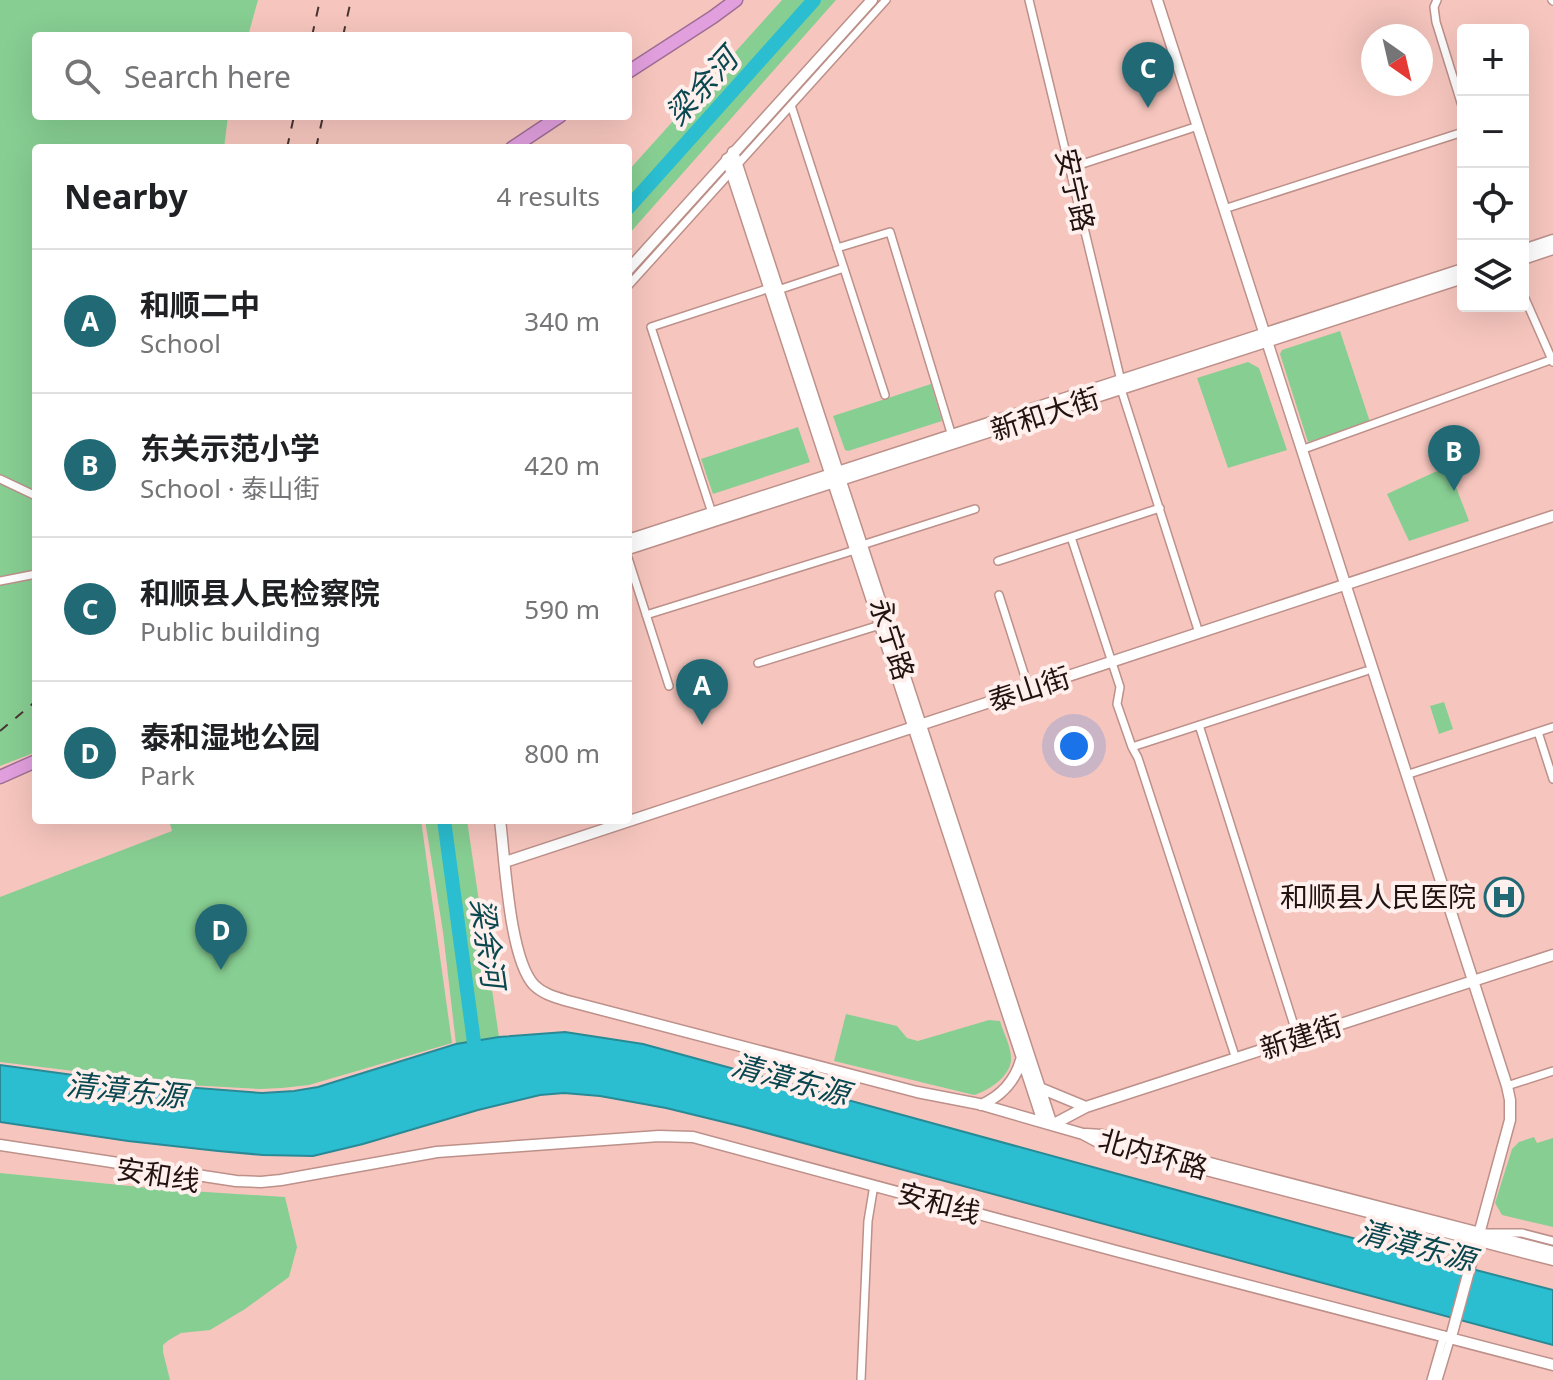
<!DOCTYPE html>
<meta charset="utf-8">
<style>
:root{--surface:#fff;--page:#f6f6f6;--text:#202124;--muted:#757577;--line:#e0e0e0;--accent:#216a75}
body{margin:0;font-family:"Noto Sans","Noto Sans SC",sans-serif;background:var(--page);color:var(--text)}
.controls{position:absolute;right:24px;top:24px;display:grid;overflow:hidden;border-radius:8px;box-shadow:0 8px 32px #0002}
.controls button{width:72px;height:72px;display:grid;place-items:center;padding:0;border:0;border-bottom:2px solid var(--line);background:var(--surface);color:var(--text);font:40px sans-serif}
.compass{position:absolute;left:1361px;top:24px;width:72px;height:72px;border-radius:50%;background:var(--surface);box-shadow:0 8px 32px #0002;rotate:146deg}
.you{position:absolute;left:1074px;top:746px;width:28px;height:28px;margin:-20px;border:6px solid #fff;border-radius:50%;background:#1a73e8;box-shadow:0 0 0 12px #1a73e833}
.badge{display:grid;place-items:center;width:52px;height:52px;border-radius:50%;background:var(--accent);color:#fff;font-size:26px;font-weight:700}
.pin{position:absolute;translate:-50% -66px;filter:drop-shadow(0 2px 4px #0008)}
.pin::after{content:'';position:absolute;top:42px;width:28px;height:24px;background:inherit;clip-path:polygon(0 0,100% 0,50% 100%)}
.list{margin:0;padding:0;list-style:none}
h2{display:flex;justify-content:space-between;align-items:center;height:104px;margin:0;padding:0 32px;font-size:34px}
h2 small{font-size:26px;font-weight:400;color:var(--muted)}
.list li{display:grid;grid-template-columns:52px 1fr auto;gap:24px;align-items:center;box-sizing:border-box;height:144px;padding:0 32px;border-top:2px solid var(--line)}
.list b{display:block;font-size:30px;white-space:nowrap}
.list p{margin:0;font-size:26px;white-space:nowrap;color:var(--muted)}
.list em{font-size:26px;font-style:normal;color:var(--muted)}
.icon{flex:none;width:44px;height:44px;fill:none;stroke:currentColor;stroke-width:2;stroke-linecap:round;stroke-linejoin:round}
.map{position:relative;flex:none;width:1553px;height:1380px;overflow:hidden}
.search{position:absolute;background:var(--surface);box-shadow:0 8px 32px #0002;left:32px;top:32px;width:600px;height:88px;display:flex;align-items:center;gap:20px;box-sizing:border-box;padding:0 28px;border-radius:8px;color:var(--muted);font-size:30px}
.panel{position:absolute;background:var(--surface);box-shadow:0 8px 32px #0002;left:32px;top:144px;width:600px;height:680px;border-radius:8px}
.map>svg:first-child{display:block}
</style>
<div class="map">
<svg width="1553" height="1380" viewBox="0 0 1553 1380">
<rect width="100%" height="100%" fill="#f6c6be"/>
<path fill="#87ce92" d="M0 0H258L248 36H36V116H228L224 148H36V752L0 766Z
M782 0H836L628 235V171Z
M1340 331 1370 422 1308 442 1280 354 1282 350Z
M1248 362 1259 368 1287 450 1228 468 1197 378Z
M931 384 942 421 848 451 845 450 833 416Z
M798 427 810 462 713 494 701 459Z
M1448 466 1469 521 1409 541 1387 494Z
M1444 702 1453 729 1439 734 1430 706Z
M169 820H421L452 1043 309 1085 282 1088 260 1089 188 1085 0 1062V897L172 831Z
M425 820H467L499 1037 456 1044 443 932Z
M846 1014 897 1026 907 1038 918 1041 989 1020 1000 1021C1003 1032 1012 1048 1011 1060 1010 1077 988 1091 974 1095L834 1061Z
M1534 1137 1537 1143 1553 1138V1227L1502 1215 1495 1203 1512 1149 1519 1142Z
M0 1173 160 1189 285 1197 297 1247 289 1277 245 1309 210 1330 181 1333 169 1340 163 1345V1352L170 1380H0Z"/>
<path fill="#2bbdd0" stroke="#298a96" stroke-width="2" d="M565 1032 643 1044 1341 1235 1553 1290V1345L744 1127 666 1108 600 1096 564 1093 540 1095 478 1110 363 1144 313 1156 263 1155 218 1151 128 1141 0 1122V1065L132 1083 262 1093 294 1091 318 1087 456 1044 499 1037Z"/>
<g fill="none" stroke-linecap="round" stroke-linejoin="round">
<path stroke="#2bbdd0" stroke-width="14" d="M628 208 814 0
M444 820 476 1057"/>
<defs>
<path id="street" d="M1029 0 1121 381
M1437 0 1434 7 1436 22 1463 109
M1552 0 1553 1
M791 105 885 395
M1070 168 1192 128
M1224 209 1463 132
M837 248 890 232 952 436
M628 286 886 0
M778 290 844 268
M1523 294 1553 362
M1121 389 1199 633
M1301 450 1553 359
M0 479 36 496
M712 513 651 327 770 288
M1071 537 1120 687 1117 704 1132 747 1138 758 1236 1059
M862 545 975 509
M628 558 669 686
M998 561 1160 508
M0 581 36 574
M999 595 1029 689
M646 615 855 550
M758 663 880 625
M1199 725 1298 1038
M1538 732 1553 779
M1132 747 1366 671
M1406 775 1553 727
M1507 1086 1553 1071
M1488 1233H1522L1553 1241
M861 1380 868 1221 874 1185
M1431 1380 1444 1335
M1438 1380 1451 1337"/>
<path id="secondary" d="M1157 0 1507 1086 1510 1100V1120L1451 1337
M733 152 1052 1125 1086 1107 1553 955
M727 159 1043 1122
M1523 250 1553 240
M1523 259 1553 249
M628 270 872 0
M628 540 1463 269
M628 549 1463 278
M500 820C505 859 509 958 534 985 543 994 555 997 568 1001L917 1092 979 1104 1083 1134 1098 1142 1553 1260
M505 862 1553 516
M1040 1088 1086 1107
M981 1105C1001 1096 1015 1081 1021 1060
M1086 1134 1102 1135 1553 1252
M0 1145 236 1181 261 1182 281 1180 437 1152 659 1136 693 1137 1116 1251 1553 1365"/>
<path id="highway" d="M628 72 713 17 736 0
M512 148 560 116
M0 777 36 761"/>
</defs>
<use href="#street" stroke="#bd908a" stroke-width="10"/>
<use href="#secondary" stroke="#bd908a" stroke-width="13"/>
<use href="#highway" stroke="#9e6e95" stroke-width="15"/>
<use href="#street" stroke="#fff" stroke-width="7"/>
<use href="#secondary" stroke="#fff" stroke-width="10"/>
<use href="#highway" stroke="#e19fdd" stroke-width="12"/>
<path stroke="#493430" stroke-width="2" stroke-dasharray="10 10" stroke-linecap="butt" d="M312 36 320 0
M343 36 351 0
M287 148 294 116
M316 148 323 116
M0 731 36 701"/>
</g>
<defs>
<symbol id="hospital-ring" viewBox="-11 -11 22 22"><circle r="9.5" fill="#fff0ed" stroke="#216a75" stroke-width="1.5"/><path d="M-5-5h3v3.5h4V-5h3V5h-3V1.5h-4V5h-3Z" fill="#216a75"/></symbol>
</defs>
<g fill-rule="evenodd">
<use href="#hospital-ring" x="1482" y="875" width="44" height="44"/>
</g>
<g text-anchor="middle" stroke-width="8" stroke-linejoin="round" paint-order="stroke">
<g font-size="28" fill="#231310" stroke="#fff0ed">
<text transform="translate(1075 190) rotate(77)" y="10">安宁路</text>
<text transform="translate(1045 414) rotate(-18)" y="10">新和大街</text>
<text transform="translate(892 639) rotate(72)" y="10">永宁路</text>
<text transform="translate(1029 689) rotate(-18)" y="10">泰山街</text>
<text transform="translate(1301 1037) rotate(-18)" y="10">新建街</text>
<text transform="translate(1153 1154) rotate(16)" y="10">北内环路</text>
<text transform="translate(158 1175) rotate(9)" y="10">安和线</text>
<text transform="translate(939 1203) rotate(15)" y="10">安和线</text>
</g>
<g font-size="28" fill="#231310" stroke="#fff0ed" text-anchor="end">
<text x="1476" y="907">和顺县人民医院</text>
</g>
<g font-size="30" font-style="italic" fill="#0a4850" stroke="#fff0ed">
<text transform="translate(702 87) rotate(-48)" y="10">梁余河</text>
<text transform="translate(487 943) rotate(82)" y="10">梁余河</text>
<text transform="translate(790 1080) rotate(15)" y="10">清漳东源</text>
<text transform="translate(126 1091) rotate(6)" y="10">清漳东源</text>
<text transform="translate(1416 1246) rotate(15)" y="10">清漳东源</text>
</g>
</g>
</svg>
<div class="controls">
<button>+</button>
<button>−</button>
<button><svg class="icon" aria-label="locate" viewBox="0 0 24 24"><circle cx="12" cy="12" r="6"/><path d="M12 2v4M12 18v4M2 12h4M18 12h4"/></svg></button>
<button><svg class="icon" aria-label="layers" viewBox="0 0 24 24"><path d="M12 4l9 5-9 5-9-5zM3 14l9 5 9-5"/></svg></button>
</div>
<svg class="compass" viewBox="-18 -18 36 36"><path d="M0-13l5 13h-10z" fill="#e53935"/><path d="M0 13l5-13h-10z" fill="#757577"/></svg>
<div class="you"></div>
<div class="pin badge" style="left:702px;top:725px">A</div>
<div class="pin badge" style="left:1454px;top:491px">B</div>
<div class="pin badge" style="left:1148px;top:108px">C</div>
<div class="pin badge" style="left:221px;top:970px">D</div>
<div class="search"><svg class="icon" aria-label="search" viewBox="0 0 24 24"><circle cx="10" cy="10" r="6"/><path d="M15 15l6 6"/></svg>Search here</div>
<section class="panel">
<h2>Nearby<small>4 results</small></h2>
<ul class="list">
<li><span class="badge">A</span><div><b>和顺二中</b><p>School</p></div><em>340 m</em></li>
<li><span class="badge">B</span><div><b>东关示范小学</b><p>School · 泰山街</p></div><em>420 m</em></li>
<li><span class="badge">C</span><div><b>和顺县人民检察院</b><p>Public building</p></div><em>590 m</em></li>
<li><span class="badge">D</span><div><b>泰和湿地公园</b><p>Park</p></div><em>800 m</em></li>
</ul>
</section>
</div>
